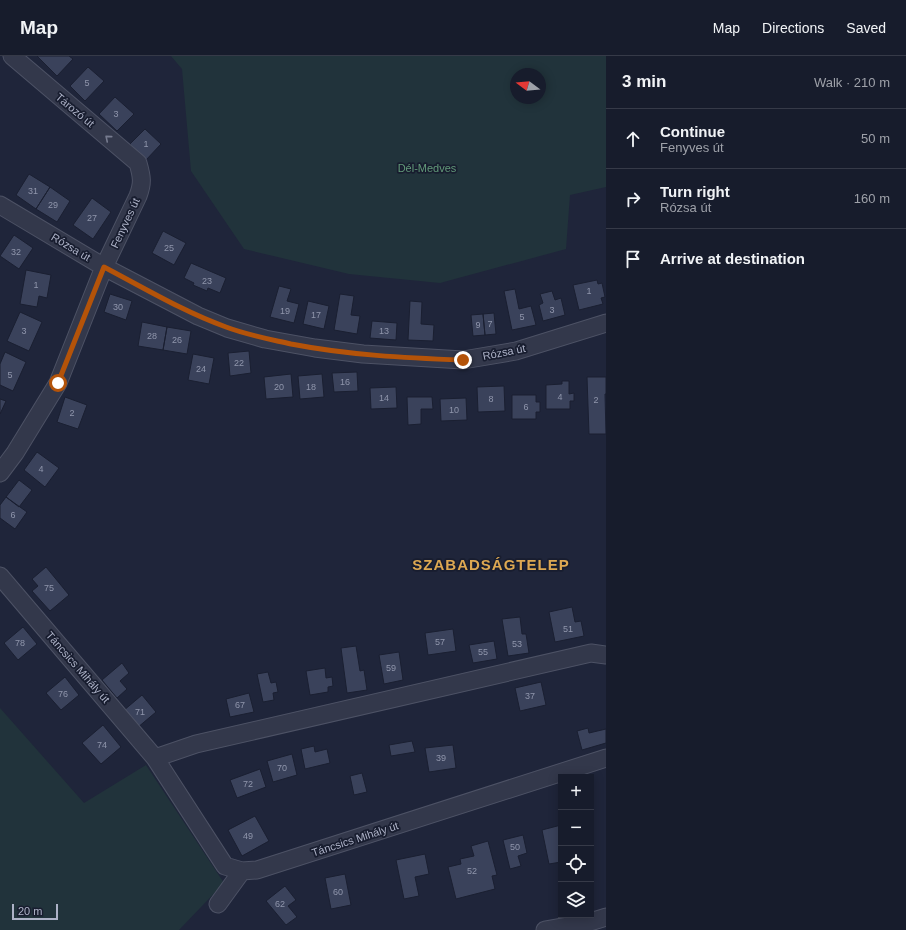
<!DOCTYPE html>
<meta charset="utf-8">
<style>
:root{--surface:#171c2c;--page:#202534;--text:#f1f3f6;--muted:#9ea1a9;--line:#363a48}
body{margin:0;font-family:Arial,sans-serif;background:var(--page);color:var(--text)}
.controls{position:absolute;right:12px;bottom:12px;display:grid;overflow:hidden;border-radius:0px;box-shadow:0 2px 10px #0003}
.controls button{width:36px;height:36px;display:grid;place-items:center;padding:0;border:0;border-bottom:1px solid var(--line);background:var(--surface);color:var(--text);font:20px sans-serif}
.compass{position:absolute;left:510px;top:12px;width:36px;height:36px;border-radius:50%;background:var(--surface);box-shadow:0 2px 10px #0003;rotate:286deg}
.scale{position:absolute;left:12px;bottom:10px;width:46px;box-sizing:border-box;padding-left:4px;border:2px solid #adb2c7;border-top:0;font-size:11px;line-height:14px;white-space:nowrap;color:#adb2c7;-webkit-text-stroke:3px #181d2f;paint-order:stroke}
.stop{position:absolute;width:12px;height:12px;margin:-9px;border:3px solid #b45309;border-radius:50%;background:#fff}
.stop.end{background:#b45309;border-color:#fff;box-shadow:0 1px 4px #0008}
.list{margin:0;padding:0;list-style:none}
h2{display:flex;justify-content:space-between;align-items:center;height:52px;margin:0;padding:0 16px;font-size:17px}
h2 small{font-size:13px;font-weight:400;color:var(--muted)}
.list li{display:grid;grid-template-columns:26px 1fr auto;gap:12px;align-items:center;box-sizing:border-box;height:60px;padding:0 16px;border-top:1px solid var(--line)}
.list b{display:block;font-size:15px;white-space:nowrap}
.list p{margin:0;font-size:13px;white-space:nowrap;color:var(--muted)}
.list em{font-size:13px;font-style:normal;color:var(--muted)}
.icon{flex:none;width:22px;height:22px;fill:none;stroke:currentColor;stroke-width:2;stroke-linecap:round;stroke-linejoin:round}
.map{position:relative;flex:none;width:606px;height:874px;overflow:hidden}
header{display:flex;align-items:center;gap:24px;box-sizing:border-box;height:56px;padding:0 20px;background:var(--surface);border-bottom:1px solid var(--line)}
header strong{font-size:19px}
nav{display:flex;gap:22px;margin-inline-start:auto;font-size:14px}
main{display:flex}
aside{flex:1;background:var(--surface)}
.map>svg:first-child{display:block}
</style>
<header>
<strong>Map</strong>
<nav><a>Map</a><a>Directions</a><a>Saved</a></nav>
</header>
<main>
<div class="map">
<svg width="606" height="874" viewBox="0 0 606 874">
<rect width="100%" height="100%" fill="#1f253a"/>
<path fill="#21333b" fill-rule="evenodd" d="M171 0H606V131L570 139 566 193 440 227 349 218 244 193 191 115 182 13ZM516 18H540V42H516Z
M0 652 84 747 146 709 224 827 179 874H0Z"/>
<path fill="#3a425b" stroke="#1a1f31" d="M37 0H69L73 3 57 20Z
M88 11 104 25 85 45 70 30Z
M115 41 134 58 117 75 99 58Z
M145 73 161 88 146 104 130 88Z
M29 118 50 131 36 153 16 139Z
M50 131 70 145 57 166 36 153Z
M92 142 111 156 93 183 73 169Z
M163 175 186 187 174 209 152 197Z
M14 179 33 192 19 213 0 200Z
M191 207 226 222 220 237 208 232 207 235 193 229 194 227 184 222Z
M26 214 51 219 47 242 39 240 37 251 20 248Z
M597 224 598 228 602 227 605 241 601 242 603 248 579 254 573 229Z
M279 230 291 233 287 245 299 248 294 267 270 261Z
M515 233 519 253 531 250 536 269 512 274 504 235Z
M552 235 555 244 561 242 565 259 543 265 539 249 543 247 540 238Z
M110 238 132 245 126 264 104 256Z
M340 238 354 240 351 259 360 260 357 278 334 274Z
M308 245 329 250 324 273 303 268Z
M410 245 422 246 421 268 434 269 433 285 408 284Z
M20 256 42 266 29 295 7 285Z
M494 257 496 278 485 279 483 258Z
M483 258 485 279 473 280 471 259Z
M372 265 397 267 396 284 370 282Z
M142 266 167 271 163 294 138 290Z
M167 271 191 275 187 298 163 294Z
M249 295 251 317 230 320 228 297Z
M5 296 26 306 13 335 0 329V308Z
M193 298 214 302 209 328 188 324Z
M357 316 358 335 334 336 332 317Z
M291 318 293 341 266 343 264 321Z
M322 318 324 341 300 343 298 320Z
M587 321H606V338H605L606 378H589Z
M562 325H569V338L574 337V345H570V353H546V329L562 328Z
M504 330 505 355 478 356 477 331Z
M396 331 397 352 371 353 370 332Z
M512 339H536V346H540V356H536V363H512Z
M65 341 87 349 78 373 57 366Z
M407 341H432L433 353H421V368L408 369Z
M466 342 467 364 441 365 440 343Z
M0 343 6 345 0 358Z
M37 396 59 412 45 431 24 414Z
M19 424 32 434 19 451 6 441Z
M6 441 27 456 15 473 0 462V449Z
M46 511 69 539 50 555 32 535 38 530 32 523Z
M572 551 575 566 581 565 584 580 555 586 549 556Z
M520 561 522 578H526L529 597 508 600 502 563Z
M23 571 37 588 18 604 4 587Z
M453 573 456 595 428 599 425 577Z
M494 585 497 603 473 607 469 589Z
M356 590 360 615 364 614 367 634 347 637 341 592Z
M399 596 403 624 384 628 379 599Z
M122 607 129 617 120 625 127 633 117 642 102 624Z
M325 612 326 622 332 621 333 630 328 631V636L310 639 306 615Z
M268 616 271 627 276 626 278 636 273 637 274 644 263 646 257 618Z
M65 621 79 639 61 654 46 637Z
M541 626 546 649 520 655 515 632Z
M249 637 254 656 230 661 226 643Z
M142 639 156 656 137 672 123 655Z
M103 669 121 691 101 708 82 687Z
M588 672 589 677 606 673V687L582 694 577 675Z
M412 685 415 696 391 700 389 689Z
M453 689 456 712 429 716 425 692Z
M314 690 315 696 327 693 330 707 305 713 301 693Z
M292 698 297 719 273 726 267 705Z
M260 713 266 731 237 742 230 724Z
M362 717 367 736 354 739 350 720Z
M255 760 269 785 242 800 228 774Z
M561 769V806L549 808 542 774Z
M523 779 527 797 518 800 521 810 510 813 503 784Z
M488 785 497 819 492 820 495 833 456 843 448 811 461 808 460 803 474 800 471 790Z
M425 798 429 818 415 821 419 840 404 843 396 804Z
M345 818 351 849 331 853 325 822Z
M285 830 296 844 288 850 297 861 286 869 266 845Z"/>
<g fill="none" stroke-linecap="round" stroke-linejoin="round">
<defs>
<path id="street" d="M0 149 104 211 198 260 227 272 265 283 315 292 363 298 463 304 516 295 606 267
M0 417 15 397 58 327 104 211 138 140C143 127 142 121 138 107L12 0
M0 520 155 702 225 810 242 815 257 814 606 702
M155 702 196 688 591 597 606 599
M218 848 242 815
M545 874 590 866 606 861"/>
</defs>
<use href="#street" stroke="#4d5265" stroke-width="19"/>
<use href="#street" stroke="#33384b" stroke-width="17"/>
</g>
<defs><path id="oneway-chevron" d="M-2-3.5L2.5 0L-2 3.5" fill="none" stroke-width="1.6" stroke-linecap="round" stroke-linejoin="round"/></defs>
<use stroke="#767b8f" href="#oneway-chevron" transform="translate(108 82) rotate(-140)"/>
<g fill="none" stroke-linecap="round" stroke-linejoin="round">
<path stroke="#b45309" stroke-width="5" d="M58 327 104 211C144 232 184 256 226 271 247 279 269 283 291 288 348 299 405 302 463 304"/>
</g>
<g text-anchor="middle" stroke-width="3.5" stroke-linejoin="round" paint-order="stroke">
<g font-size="9" fill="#9096ac">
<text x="87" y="30">5</text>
<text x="116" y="61">3</text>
<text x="146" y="91">1</text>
<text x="33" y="138">31</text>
<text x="53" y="152">29</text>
<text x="92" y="165">27</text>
<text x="169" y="195">25</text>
<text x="16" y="199">32</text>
<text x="207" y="228">23</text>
<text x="36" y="232">1</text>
<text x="589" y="238">1</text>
<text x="118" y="254">30</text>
<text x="552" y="257">3</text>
<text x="285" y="258">19</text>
<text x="316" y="262">17</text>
<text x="522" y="264">5</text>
<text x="490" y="271">7</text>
<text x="478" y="272">9</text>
<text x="24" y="278">3</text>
<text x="384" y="278">13</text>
<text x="152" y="283">28</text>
<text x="177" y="287">26</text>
<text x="239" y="310">22</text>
<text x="201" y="316">24</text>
<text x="10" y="322">5</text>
<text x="345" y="329">16</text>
<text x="279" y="334">20</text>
<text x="311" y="334">18</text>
<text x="560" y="344">4</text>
<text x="384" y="345">14</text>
<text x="491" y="346">8</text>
<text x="596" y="347">2</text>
<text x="526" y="354">6</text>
<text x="454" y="357">10</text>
<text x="72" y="360">2</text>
<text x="41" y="416">4</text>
<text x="13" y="462">6</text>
<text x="49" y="535">75</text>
<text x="568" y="576">51</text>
<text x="440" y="589">57</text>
<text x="20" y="590">78</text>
<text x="517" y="591">53</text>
<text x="483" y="599">55</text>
<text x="391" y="615">59</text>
<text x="63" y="641">76</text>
<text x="530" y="643">37</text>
<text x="240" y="652">67</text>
<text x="140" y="659">71</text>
<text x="102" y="692">74</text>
<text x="441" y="705">39</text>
<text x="282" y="715">70</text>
<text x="248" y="731">72</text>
<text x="248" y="783">49</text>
<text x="515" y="794">50</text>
<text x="472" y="818">52</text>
<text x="338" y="839">60</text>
<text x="280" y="851">62</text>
</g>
<g font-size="11" fill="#adb2c7" stroke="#181d2f">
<text transform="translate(75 54) rotate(40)" y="4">Tározó út</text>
<text transform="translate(125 167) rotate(-65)" y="4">Fenyves út</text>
<text transform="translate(71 191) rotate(31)" y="4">Rózsa út</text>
<text transform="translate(504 296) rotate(-11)" y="4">Rózsa út</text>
<text transform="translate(78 611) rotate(49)" y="4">Táncsics Mihály út</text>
<text transform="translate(355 783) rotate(-18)" y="4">Táncsics Mihály út</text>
</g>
<g font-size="11" fill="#629a79" stroke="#181d2f">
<text x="427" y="116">Dél-Medves</text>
</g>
<g font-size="15" font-weight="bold" letter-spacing="1" fill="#dda852" stroke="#181d2f">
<text x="491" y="514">SZABADSÁGTELEP</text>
</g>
</g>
</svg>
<div class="controls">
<button>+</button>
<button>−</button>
<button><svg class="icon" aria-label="locate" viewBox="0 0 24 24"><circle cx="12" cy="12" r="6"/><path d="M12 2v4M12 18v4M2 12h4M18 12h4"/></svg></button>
<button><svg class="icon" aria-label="layers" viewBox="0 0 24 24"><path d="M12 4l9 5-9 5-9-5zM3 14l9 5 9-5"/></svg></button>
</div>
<svg class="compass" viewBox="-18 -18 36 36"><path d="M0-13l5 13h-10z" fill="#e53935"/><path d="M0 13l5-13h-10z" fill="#9ea1a9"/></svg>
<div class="scale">20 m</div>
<div class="stop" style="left:58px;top:327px"></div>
<div class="stop end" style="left:463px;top:304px"></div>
</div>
<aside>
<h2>3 min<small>Walk · 210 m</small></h2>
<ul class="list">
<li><svg class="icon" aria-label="ahead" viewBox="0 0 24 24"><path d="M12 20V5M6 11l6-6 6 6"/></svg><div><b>Continue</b><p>Fenyves út</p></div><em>50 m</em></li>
<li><svg class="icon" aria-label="right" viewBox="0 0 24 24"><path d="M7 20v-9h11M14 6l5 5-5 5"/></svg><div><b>Turn right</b><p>Rózsa út</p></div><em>160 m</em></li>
<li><svg class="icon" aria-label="arrive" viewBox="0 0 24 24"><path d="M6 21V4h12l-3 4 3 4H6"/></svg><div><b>Arrive at destination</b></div></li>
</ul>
</aside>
</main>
